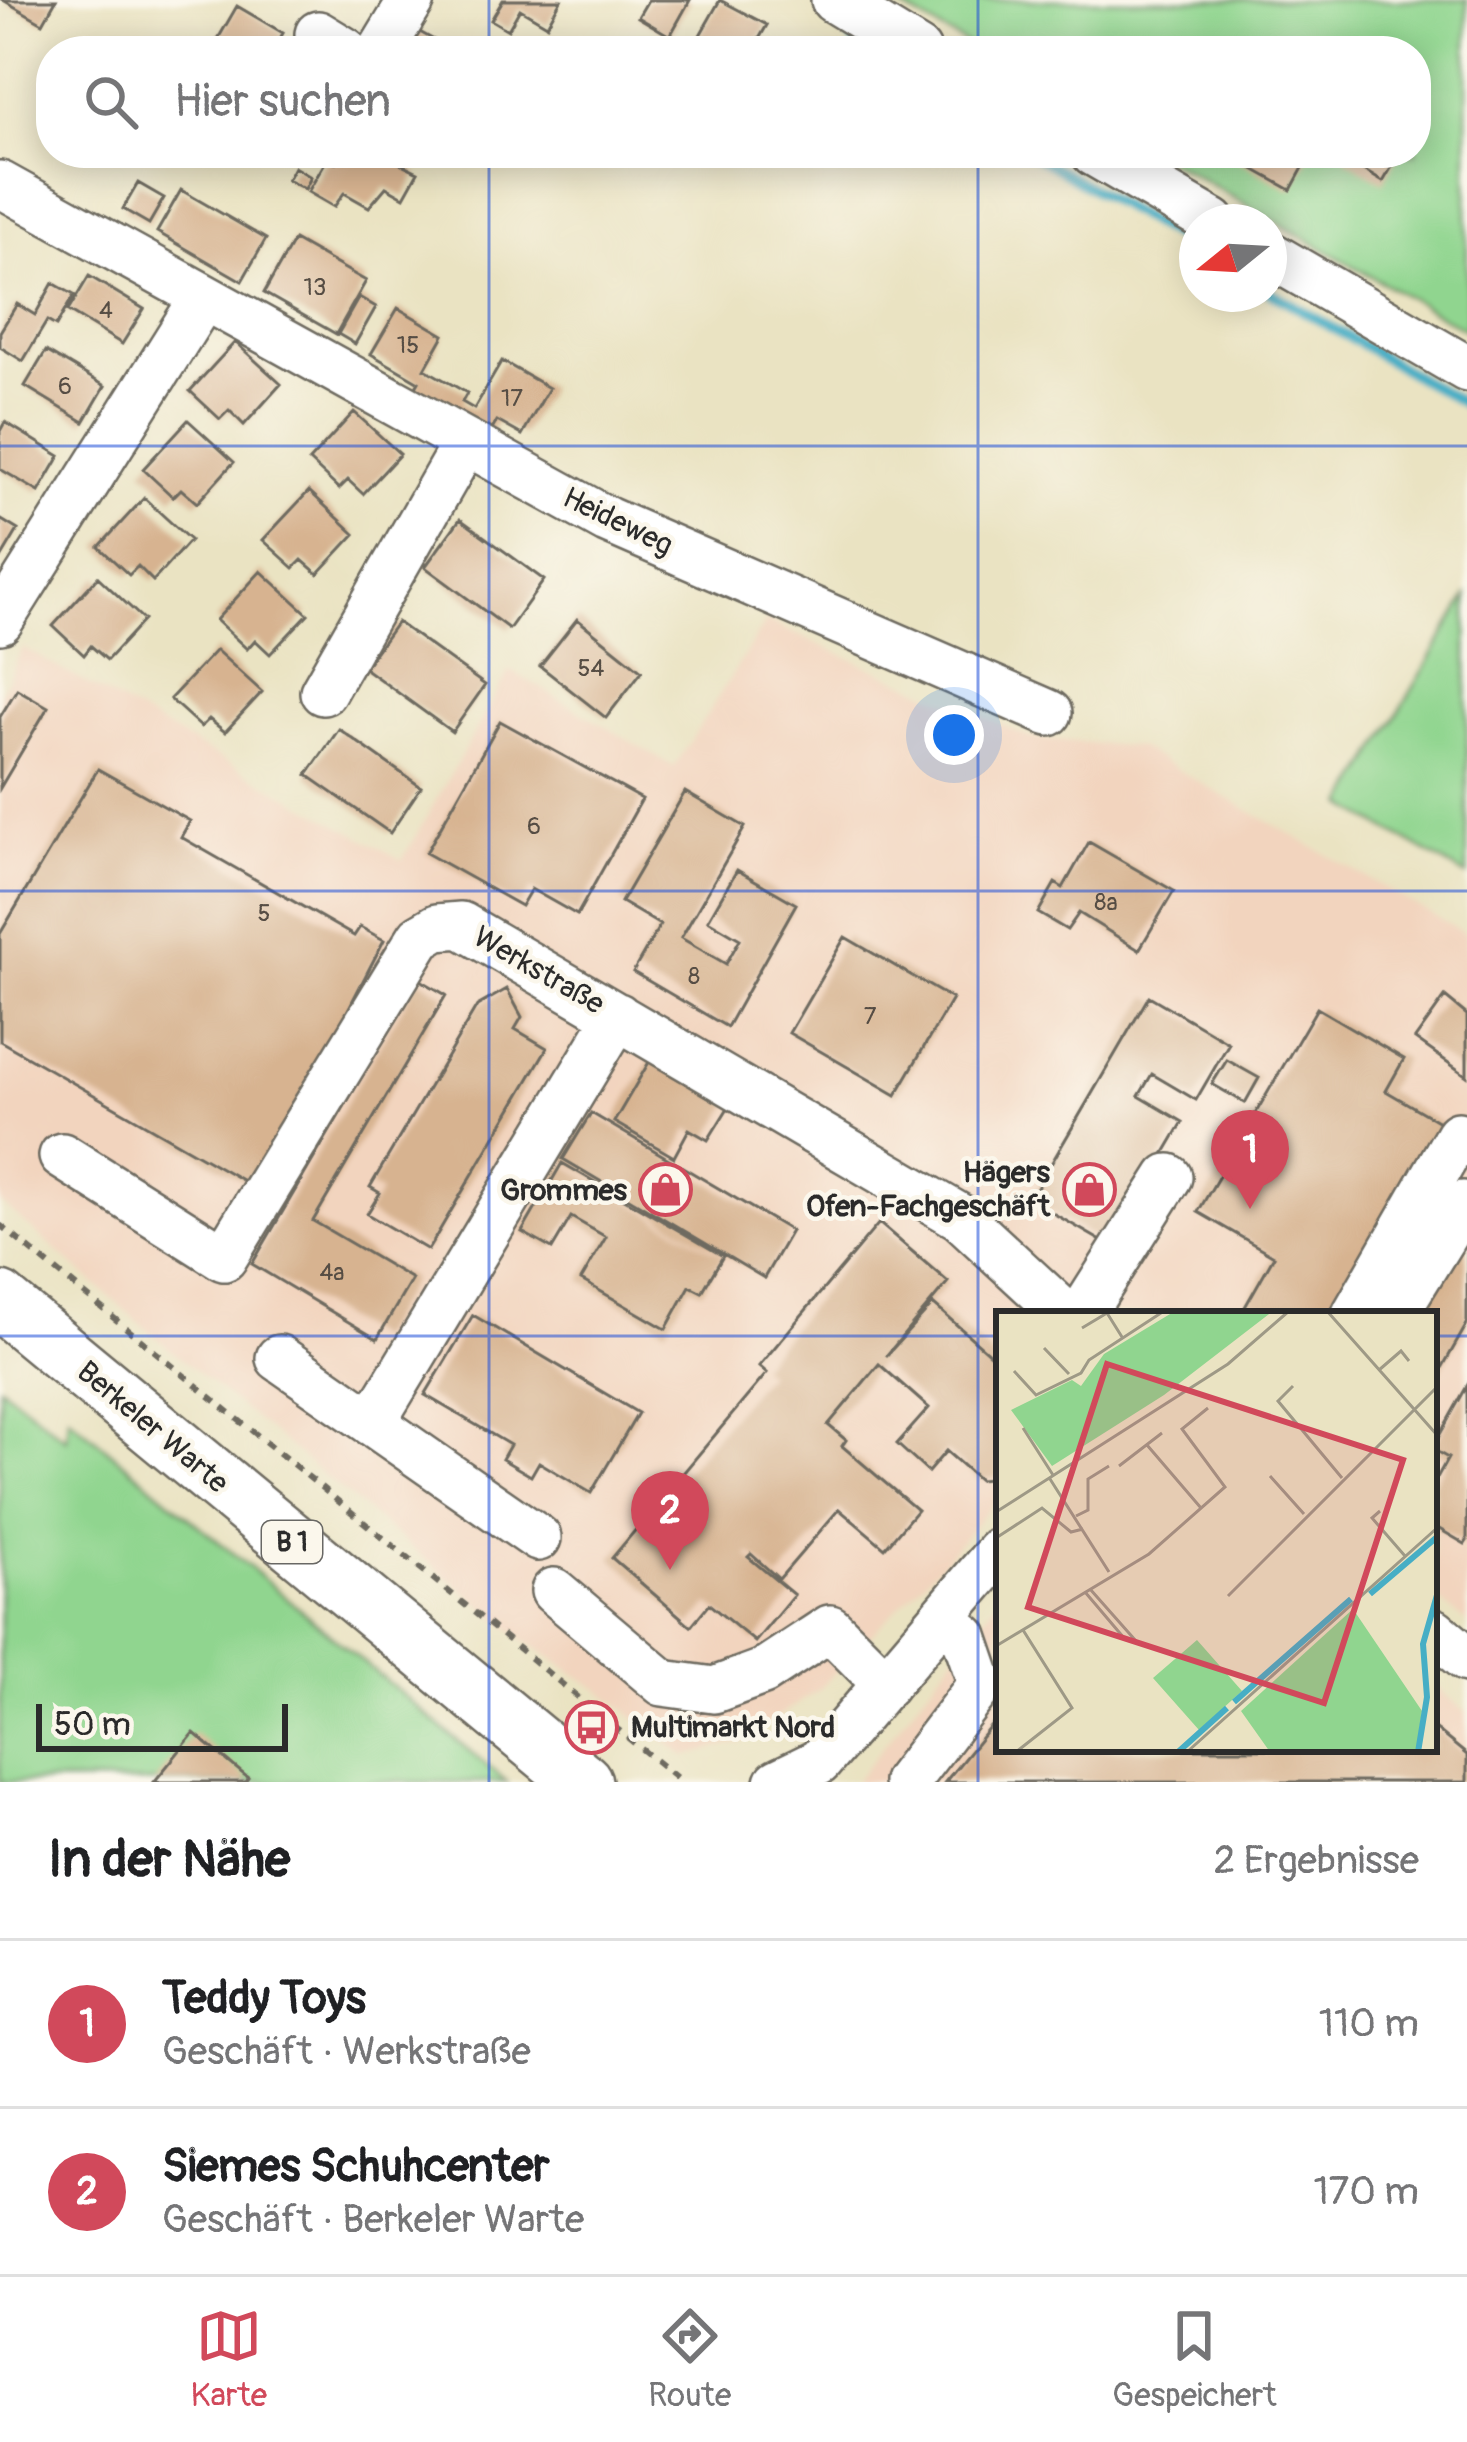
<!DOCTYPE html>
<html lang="de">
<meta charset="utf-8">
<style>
:root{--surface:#fff;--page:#f2f2f2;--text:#202124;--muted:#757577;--line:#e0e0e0;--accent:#d1495b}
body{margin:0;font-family:Pangolin,sans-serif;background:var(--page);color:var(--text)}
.compass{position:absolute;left:1179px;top:204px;width:108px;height:108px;border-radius:50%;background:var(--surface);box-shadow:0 6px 30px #0003;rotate:252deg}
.scale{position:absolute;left:36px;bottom:30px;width:252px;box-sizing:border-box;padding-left:12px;border:6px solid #2b2b2b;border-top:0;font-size:33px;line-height:42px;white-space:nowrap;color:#2b2b2b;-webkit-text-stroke:9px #fbf7ec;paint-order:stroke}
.you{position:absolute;left:954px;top:735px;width:42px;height:42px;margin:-30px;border:9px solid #fff;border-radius:50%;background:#1a73e8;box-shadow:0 0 0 18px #1a73e833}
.badge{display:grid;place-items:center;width:78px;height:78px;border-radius:50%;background:var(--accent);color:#fff;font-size:39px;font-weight:700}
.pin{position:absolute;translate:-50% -99px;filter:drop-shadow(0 3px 6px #0008)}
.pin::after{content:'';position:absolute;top:63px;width:42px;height:36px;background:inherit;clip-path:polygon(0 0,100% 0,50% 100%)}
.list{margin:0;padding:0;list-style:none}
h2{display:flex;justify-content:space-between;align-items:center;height:156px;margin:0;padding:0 48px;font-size:51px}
h2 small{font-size:39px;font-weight:400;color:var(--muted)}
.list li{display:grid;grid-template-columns:78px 1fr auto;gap:36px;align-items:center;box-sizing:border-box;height:168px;padding:0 48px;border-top:3px solid var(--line)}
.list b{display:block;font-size:45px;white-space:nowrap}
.list p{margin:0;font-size:39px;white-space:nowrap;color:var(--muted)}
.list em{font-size:39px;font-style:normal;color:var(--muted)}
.icon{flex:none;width:66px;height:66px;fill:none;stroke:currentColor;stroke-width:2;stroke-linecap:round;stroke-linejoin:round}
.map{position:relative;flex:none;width:1467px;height:1782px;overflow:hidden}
.search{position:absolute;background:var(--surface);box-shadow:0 6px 30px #0003;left:36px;right:36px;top:36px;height:132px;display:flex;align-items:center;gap:30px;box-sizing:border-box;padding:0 42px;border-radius:48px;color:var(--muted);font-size:45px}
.sheet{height:492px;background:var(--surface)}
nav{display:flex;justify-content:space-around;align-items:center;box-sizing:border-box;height:168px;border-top:3px solid var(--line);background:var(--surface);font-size:33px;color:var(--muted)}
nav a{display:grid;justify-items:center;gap:6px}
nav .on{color:var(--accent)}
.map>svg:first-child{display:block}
</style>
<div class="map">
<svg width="1467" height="1782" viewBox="0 0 1467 1782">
<rect width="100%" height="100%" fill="#fbf7ec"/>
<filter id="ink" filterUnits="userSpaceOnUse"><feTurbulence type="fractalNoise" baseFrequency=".00833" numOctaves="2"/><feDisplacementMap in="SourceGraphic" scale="24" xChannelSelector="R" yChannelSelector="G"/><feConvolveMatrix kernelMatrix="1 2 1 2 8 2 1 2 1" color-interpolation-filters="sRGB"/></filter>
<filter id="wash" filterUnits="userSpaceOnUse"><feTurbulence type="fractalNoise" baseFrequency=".004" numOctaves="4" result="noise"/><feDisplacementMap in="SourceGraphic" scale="48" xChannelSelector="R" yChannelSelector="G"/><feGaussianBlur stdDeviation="2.7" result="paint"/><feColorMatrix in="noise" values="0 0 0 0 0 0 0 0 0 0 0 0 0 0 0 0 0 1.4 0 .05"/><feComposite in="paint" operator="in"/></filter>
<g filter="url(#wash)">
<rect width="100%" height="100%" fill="#eae3c2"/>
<path fill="#f2d4be" d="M766 621 1031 738 1138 747 1467 935V1623L1434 1596V1314H999V1497L947 1557 819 1689 742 1742 686 1756 598 1689 519 1636 171 1350 0 1202V695L23 648 402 860 510 670 674 767Z
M999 1598V1749H1434V1685L1467 1713V1782H855Z"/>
<path fill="#90d58f" stroke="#5e805d" stroke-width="3" d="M909 0H1467V331L1156 153H1416V51H978L903 8Z
M1467 596V876L1345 805Z
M0 1386 66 1439 68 1416 507 1782H0Z"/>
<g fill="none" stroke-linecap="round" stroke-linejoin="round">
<path stroke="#46aec5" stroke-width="10" d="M850 35 861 51
M1030 153 1197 250
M1269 291 1467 406"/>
</g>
<g id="blocks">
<path fill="#d7b390" d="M3 0H56L43 23Z
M503 0H561L547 25 520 9 508 30 491 20Z
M648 0H690L670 36 638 17Z
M720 0 767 25 752 51H691Z
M237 6 283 33 273 51H211Z
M416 30 454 51H404Z
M341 153H378L418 172 404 197 386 187 369 207 344 193 334 207 308 192 327 159 335 163Z
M1225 153H1311L1291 190Z
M1348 153H1400L1383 182 1345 159Z
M294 167 311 177 305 189 287 180Z
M138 183 164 198 149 224 123 209Z
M181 190 266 239 242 281 157 232Z
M294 240 366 281 336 334 264 293Z
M89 276 144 309 122 344 68 311Z
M53 283 74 295 56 326 47 321 23 361 0 347V332L17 304 35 315Z
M359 297 376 307 355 344 338 334Z
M398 308 444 335 425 369 467 393 462 402 474 409 502 361 549 388 522 435 497 421 489 435 414 391 419 382 371 354Z
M235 342 281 384 244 425 229 410 220 419 190 391Z
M46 351 105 386 84 422 25 386Z
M354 412 400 454 363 494 348 480 339 489 309 461Z
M188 420 234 462 197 503 181 489 173 497 143 469Z
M5 422 60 456 39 492 0 469V431Z
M309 491 355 534 318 574 302 560 294 568 263 540Z
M144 498 190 540 153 581 138 566 129 575 99 547Z
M0 519 18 530 0 560Z
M460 519 544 580 509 629 425 567Z
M261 571 308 614 270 654 255 640 247 649 216 620Z
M98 577 144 620 107 660 91 646 84 655 53 626Z
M577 619 642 671 606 718 540 666Z
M397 622 485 685 452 732 364 668Z
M216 650 262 692 225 732 209 719 201 727 170 699Z
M17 689 48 707 0 788V717Z
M500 721 642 799 577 915 531 889 521 906 426 853Z
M339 729 421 787 390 833 307 775Z
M98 769 190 821 181 837 354 936 360 927 384 940 256 1188 0 1041V934Z
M685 792 745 827 681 938 726 964 740 939 708 920 737 870 796 904 727 1027 633 972 660 925 621 902Z
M1089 842 1174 891 1139 950 1079 913 1067 930 1038 913 1055 883 1063 888Z
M845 937 952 999 896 1095 789 1033Z
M419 979 446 995 313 1221 412 1279 377 1339 252 1264Z
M507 989 522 1017 515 1029 547 1048 428 1250 367 1214 380 1193 370 1187 477 1006Z
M1149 996 1229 1043 1196 1100 1152 1074 1139 1096 1183 1122 1110 1246 1030 1200Z
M1445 997 1467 1015V1076L1415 1039Z
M1317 1008 1404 1059 1386 1091 1446 1126 1336 1314H1241L1274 1256 1198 1212Z
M652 1057 731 1103 708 1140 689 1129 674 1157 614 1122Z
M1227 1060 1259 1078 1245 1103 1212 1084Z
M591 1113 791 1231 764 1278 563 1159Z
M562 1163 723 1256 702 1292 690 1286 666 1329 581 1280 606 1237 571 1217 552 1249 522 1232Z
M1467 1217V1324L1434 1382V1314H1412Z
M879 1223 948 1282 886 1356 933 1304 999 1362V1478L979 1480 946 1451 928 1472 897 1444 929 1408 879 1364 828 1425 846 1440 842 1446 917 1510 885 1548 839 1509 779 1579 751 1554 748 1557 794 1595 755 1642 709 1604 691 1626 612 1558 767 1373 759 1366Z
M473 1315 638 1413 591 1493 539 1462 531 1476 502 1459 510 1445 425 1395Z
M1467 1386V1541L1465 1544 1434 1526V1483L1448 1458 1434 1450V1445Z
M999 1716V1749H1434V1728L1467 1755V1782H945Z
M194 1733 248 1778 245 1782H154Z"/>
</g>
</g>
<g filter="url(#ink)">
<use href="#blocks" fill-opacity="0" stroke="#6e6b60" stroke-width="3"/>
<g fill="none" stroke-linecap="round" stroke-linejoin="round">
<defs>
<path id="minor" d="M834 0 918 51
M318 34 346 51
M381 51 412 0
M1094 153 1213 222
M0 184 607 520 1049 713
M1269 254 1467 369
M0 621 203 298
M323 692 466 442
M62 1156 224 1258 420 937 437 927 461 925 960 1217 1065 1314
M1082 1314 1169 1177
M1355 1314 1458 1135
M1395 1314 1463 1204
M279 1358 538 1538
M372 1423 618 1016
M554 1591 663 1683 714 1690 763 1672 830 1628 886 1684
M1434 1631 1467 1659
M778 1782 819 1762 999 1551
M906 1782 981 1684 965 1637 942 1619"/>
<path id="major" d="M0 1301 583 1782"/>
</defs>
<use href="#minor" stroke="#6e6b60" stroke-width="50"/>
<use href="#major" stroke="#6e6b60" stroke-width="62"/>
<path stroke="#6e6b60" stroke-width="6" stroke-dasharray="9 9" stroke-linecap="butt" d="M0 1225 682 1782"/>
<use href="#minor" stroke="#fff" stroke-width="45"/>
<use href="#major" stroke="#fff" stroke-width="57"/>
</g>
</g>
<path fill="none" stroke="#1d4ed8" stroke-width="3" stroke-opacity="0.55" d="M489 0V51M978 0V51M489 153V1782M978 153V1782M0 446H1467M0 891H1467M0 1336H999M1434 1336H1467"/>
<defs>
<symbol id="shop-ring" viewBox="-11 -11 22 22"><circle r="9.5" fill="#fbf7ec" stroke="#d1495b" stroke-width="1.5"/><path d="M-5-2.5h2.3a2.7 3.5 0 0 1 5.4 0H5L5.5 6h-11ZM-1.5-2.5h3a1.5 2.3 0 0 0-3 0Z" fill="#d1495b"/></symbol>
<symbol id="bus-ring" viewBox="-11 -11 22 22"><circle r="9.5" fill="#fbf7ec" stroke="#d1495b" stroke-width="1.5"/><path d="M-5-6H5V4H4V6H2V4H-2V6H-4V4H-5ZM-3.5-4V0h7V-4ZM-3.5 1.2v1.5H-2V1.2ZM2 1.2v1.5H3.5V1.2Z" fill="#d1495b"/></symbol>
</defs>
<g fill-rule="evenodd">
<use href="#shop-ring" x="1060" y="1160" width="59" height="59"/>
<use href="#shop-ring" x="636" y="1160" width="59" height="59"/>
<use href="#bus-ring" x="562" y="1698" width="59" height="59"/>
</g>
<g text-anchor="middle" stroke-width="9" stroke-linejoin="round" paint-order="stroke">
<g font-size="24" fill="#564d44">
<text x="315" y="295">13</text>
<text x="106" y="318">4</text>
<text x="408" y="353">15</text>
<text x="65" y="394">6</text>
<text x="512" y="406">17</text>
<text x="591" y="676">54</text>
<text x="534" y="834">6</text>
<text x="1106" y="910">8a</text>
<text x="264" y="921">5</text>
<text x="694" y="984">8</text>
<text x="870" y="1024">7</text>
<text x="332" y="1280">4a</text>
</g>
<rect fill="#fbf7ec" stroke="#696865" stroke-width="3" x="262" y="1521" width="60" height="42" rx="9"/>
<g font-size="27" font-weight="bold" fill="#2b2b2b">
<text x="292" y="1551">B 1</text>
</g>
<g font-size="30" fill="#2b2b2b" stroke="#fbf7ec">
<text transform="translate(618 521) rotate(26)" y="10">Heideweg</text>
<text transform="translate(539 970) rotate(30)" y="10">Werkstraße</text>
<text transform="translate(153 1427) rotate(40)" y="10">Berkeler Warte</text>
</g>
<g font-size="30" font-weight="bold" fill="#2b2b2b" stroke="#fbf7ec" text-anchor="end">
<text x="1050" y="1182">Hägers<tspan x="1050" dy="34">Ofen-Fachgeschäft</tspan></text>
<text x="627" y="1200">Grommes</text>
<text x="631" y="1737" text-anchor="start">Multimarkt Nord</text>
</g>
</g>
<g transform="translate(996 1311)">
<rect width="441" height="441" fill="#eae3c2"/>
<path d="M179 0H277L168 84 56 155 15 99 76 69 85 75 108 43ZM357 298 426 400 420 441H274L245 400ZM201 329 246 380 203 419 157 367Z" fill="#90d58f"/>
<path fill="none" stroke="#46aec5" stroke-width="6" d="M374 283 441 226M238 391 355 288M182 441 231 397M422 441 431 386 427 333 441 284"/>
<path fill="none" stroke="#9e9986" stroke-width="3" d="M331 0 441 124M86 17 111 2 126 26M48 37 73 63M383 59 405 40 413 50M18 60 40 84 85 62 93 49 168 0M297 75 282 90 346 167M27 117 57 164M151 134 205 197M123 155 166 122M274 165 308 203M54 168 113 261M384 200 376 207 409 245M0 201 232 53 293 0M80 205 92 199V168L113 155M0 227 46 197 75 221 87 218M94 278 140 330M89 281 128 327M232 285 441 76M0 335 153 243 229 176 186 118 212 97M20 441 76 397 27 319M191 441 441 217"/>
<path fill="#d1495b" fill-opacity="0.15" stroke="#d1495b" stroke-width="6" d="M111 53 407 149 328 392 32 296Z"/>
<rect width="441" height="441" fill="none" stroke="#2b2b2b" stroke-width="6"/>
</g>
</svg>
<svg class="compass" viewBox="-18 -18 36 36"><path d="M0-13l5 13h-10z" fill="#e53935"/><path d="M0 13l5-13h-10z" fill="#757577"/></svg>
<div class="scale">50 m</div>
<div class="you"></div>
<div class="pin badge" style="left:1250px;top:1209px">1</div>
<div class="pin badge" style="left:670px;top:1570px">2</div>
<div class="search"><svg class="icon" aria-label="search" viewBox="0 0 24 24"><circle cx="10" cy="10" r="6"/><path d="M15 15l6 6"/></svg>Hier suchen</div>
</div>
<section class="sheet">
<h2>In der Nähe<small>2 Ergebnisse</small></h2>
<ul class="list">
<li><span class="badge">1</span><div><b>Teddy Toys</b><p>Geschäft · Werkstraße</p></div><em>110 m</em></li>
<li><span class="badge">2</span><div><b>Siemes Schuhcenter</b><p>Geschäft · Berkeler Warte</p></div><em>170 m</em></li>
</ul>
</section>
<nav>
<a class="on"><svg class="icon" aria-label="map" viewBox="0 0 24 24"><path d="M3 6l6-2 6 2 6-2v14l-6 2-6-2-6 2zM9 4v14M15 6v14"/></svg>Karte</a>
<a><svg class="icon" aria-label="directions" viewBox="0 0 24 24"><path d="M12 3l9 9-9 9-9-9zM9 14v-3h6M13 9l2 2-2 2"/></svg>Route</a>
<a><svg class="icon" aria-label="saved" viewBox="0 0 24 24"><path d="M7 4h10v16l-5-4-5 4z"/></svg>Gespeichert</a>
</nav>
